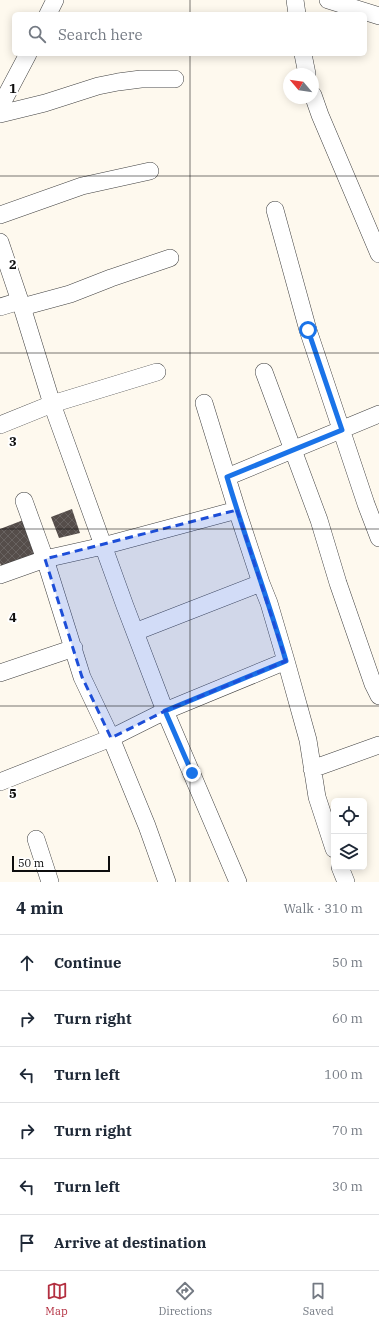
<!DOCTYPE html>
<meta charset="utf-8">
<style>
:root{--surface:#fff;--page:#f6f6f7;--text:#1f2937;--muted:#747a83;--line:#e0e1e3;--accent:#b32f40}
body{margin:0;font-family:"IBM Plex Serif",serif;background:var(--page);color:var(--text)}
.controls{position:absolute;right:12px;bottom:12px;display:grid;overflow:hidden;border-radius:6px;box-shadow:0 2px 10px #0003}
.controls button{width:36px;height:36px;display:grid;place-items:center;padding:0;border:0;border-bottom:1px solid var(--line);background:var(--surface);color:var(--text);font:20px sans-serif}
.compass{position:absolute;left:283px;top:68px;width:36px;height:36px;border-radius:50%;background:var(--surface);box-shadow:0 2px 10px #0003;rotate:299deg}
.scale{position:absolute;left:12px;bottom:10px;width:98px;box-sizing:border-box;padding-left:4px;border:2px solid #0d0d0d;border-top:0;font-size:11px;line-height:14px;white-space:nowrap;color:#0d0d0d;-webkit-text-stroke:3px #fff;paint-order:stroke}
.stop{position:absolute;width:12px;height:12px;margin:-9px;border:3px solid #1a73e8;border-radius:50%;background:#fff}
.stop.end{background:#1a73e8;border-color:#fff;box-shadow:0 1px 4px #0008}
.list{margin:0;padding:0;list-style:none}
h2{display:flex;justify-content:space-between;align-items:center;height:52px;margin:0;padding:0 16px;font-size:17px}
h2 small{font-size:13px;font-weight:400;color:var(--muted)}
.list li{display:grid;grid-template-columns:26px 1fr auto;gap:12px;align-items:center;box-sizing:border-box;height:56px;padding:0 16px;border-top:1px solid var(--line)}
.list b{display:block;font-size:15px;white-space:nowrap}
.list em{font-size:13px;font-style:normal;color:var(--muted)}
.icon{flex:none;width:22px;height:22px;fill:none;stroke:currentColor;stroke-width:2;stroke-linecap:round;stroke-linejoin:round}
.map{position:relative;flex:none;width:379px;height:882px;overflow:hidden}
.search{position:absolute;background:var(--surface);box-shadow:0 2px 10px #0003;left:12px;right:12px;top:12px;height:44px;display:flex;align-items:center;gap:10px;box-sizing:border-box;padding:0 14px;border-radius:6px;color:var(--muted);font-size:15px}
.sheet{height:388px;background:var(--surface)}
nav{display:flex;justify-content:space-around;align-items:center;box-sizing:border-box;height:56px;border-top:1px solid var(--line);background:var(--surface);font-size:11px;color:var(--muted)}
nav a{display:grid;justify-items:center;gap:2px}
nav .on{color:var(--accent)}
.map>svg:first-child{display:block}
</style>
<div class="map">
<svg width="379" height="882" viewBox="0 0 379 882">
<defs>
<pattern id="building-cross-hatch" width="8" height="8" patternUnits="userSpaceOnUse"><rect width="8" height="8" fill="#554d4a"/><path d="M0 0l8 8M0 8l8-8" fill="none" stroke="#686260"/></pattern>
</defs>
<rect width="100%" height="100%" fill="#fef9ee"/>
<path fill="url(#building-cross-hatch)" d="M72 509 80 533 59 538 51 517Z
M26 519 38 555 2 568 0 563V529Z"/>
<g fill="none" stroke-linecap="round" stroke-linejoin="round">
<defs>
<path id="minor" d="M295 0 297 14
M328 0 379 16
M48 14 55 0
M303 54 307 74
M313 95 320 115 379 254
M0 107 28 54
M0 114 45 103 98 86 118 82 141 79H175
M275 210 308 330 366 504 379 538
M0 215 82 186 150 171
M0 242 22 307 52 404 125 606 165 711 238 882
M0 307 20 301
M22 307 70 294 111 278 170 258
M264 372 319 520 338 583 373 684 379 696
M204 403 237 510 261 583 269 603 286 661 308 740 317 797 334 849
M0 425 52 404 157 372
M227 477 379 414
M0 575 45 559 24 501
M135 632 261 583
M0 673 74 648
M312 769 379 745
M0 782 111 738 165 711 286 661
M36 839 50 882
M340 867 346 882
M167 882 147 826 111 738 82 677 45 559 103 546 237 510"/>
</defs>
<use href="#minor" stroke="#404040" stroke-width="18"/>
<use href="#minor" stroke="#fff" stroke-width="17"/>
</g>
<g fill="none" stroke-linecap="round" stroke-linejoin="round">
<path stroke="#1a73e8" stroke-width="5" d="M192 773 165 711 286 661C268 599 245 538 227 477L342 430 308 330"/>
</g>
<path fill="#1d4ed8" fill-opacity="0.2" stroke="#1d4ed8" stroke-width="3" stroke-dasharray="8 5" stroke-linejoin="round" d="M237 510 286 661 165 711 111 738 82 677 45 559Z"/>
<path fill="none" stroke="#0d0d0d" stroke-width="1" stroke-opacity="0.55" d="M190 0V14M190 54V882M0 176H379M0 353H379M0 529H379M0 706H379"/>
<g font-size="13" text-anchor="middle" font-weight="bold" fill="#0d0d0d" stroke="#fff" stroke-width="4" stroke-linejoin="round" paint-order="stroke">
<text x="13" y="93">1</text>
<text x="13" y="269">2</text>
<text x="13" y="446">3</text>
<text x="13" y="622">4</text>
<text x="13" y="798">5</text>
</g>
</svg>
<div class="controls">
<button><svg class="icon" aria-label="locate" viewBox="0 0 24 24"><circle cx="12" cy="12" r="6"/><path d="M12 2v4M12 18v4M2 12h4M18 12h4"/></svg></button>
<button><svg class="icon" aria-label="layers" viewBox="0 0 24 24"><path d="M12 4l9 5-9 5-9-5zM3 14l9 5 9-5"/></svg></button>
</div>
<svg class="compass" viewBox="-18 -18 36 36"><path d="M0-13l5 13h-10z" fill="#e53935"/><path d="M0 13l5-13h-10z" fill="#747a83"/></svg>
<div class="scale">50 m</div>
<div class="stop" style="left:308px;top:330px"></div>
<div class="stop end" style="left:192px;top:773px"></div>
<div class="search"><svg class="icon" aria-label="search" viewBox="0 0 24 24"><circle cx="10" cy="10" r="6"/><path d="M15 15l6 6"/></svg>Search here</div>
</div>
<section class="sheet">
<h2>4 min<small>Walk · 310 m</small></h2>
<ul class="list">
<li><svg class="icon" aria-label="ahead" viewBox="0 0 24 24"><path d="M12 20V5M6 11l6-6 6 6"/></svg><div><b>Continue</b></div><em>50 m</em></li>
<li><svg class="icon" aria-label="right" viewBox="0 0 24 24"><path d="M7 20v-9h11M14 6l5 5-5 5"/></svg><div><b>Turn right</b></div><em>60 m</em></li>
<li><svg class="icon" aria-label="left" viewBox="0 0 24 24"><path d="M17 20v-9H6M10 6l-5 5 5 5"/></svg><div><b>Turn left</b></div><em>100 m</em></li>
<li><svg class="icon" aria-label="right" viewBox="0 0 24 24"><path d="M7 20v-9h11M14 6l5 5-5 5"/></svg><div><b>Turn right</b></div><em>70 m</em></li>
<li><svg class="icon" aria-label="left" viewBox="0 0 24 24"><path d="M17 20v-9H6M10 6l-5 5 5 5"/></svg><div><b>Turn left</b></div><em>30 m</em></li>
<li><svg class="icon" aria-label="arrive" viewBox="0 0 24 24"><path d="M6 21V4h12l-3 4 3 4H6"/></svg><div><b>Arrive at destination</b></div></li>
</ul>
</section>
<nav>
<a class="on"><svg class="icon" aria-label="map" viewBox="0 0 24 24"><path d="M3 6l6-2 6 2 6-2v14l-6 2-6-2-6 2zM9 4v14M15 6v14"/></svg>Map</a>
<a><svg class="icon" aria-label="directions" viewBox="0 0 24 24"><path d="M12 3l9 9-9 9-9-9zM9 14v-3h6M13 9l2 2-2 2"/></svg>Directions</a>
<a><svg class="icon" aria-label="saved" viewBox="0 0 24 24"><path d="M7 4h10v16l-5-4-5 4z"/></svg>Saved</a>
</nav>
